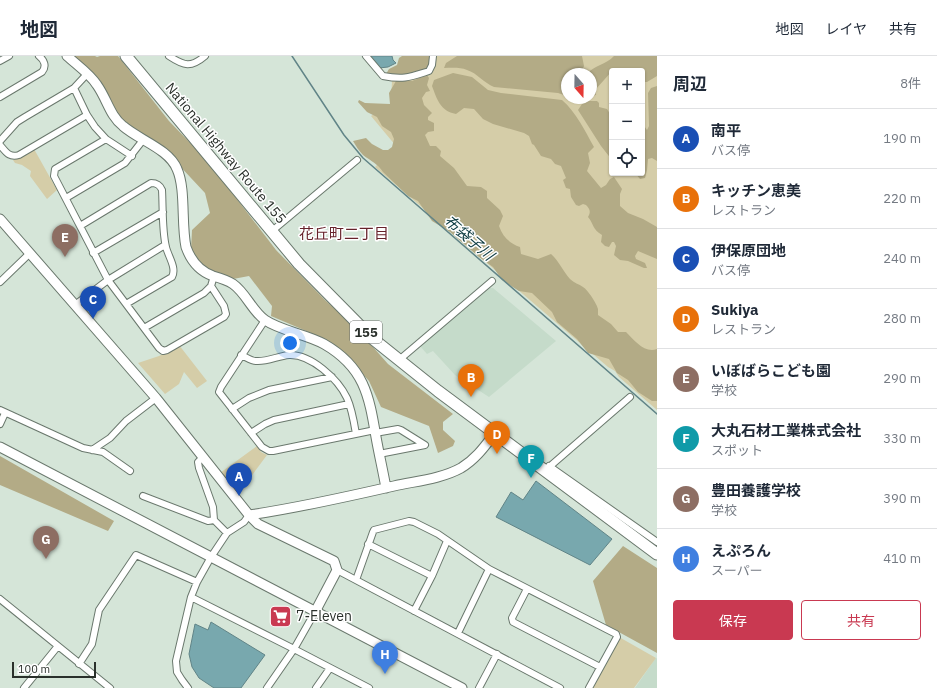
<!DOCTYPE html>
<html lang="ja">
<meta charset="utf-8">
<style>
:root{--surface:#fff;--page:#f2f2f3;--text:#1f2937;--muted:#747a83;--line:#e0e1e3;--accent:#c93951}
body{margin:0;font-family:"IBM Plex Sans","Noto Sans JP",sans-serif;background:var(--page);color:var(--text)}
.controls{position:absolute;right:12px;top:12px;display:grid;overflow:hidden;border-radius:4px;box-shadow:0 1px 3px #0004}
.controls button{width:36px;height:36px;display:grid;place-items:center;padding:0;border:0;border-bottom:1px solid var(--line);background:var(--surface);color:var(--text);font:20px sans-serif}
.compass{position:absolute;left:561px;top:12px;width:36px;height:36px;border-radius:50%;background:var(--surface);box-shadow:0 1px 3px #0004;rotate:160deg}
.scale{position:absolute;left:12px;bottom:10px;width:84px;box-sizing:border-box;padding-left:4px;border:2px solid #2a302b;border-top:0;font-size:11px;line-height:14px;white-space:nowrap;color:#2a302b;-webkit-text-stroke:3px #fff;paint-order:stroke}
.you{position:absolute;left:290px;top:287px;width:14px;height:14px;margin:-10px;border:3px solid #fff;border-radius:50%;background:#1a73e8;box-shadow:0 0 0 6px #1a73e833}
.badge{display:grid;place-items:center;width:26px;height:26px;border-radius:50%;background:var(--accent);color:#fff;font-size:13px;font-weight:700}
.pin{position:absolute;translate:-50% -33px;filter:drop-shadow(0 1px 2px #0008)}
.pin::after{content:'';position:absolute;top:21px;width:14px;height:12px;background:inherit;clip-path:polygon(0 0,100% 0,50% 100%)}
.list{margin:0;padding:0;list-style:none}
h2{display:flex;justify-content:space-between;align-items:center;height:52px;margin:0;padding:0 16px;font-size:17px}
h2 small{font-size:13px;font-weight:400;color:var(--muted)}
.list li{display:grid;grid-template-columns:26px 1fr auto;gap:12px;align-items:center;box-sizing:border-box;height:60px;padding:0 16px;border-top:1px solid var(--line)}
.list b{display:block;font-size:15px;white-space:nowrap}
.list p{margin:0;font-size:13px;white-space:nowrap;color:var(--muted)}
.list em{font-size:13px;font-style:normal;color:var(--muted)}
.actions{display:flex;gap:8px;padding:12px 16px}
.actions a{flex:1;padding:9px 0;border:1px solid var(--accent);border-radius:4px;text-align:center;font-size:14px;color:var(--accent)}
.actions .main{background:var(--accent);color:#fff}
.icon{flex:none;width:22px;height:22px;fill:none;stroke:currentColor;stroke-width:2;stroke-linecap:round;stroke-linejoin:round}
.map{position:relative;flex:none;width:657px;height:632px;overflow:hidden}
header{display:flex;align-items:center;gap:24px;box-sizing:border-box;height:56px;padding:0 20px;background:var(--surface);border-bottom:1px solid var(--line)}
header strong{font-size:19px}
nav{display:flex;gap:22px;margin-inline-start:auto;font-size:14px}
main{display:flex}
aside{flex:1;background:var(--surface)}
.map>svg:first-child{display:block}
</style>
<header>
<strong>地図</strong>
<nav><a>地図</a><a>レイヤ</a><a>共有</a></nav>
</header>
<main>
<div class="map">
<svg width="657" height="632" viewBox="0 0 657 632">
<rect width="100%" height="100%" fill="#d5e5d8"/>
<path fill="#c5dbca" d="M489 232H493L556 285 489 341 455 319 433 295 427 298 420 290Z
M657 602V632H635L655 603Z"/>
<path fill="#d5cda8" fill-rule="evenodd" d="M434 0H657V354L619 321 615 315 608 311 375 111 396 90 371 60 391 47 392 24ZM612 15H642V117H612ZM567 18H591V42H567Z
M34 93 57 134 47 143 30 120 31 115 22 109 15 107 13 104 20 101Z
M179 289 207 325 197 332 184 316 179 328 165 338 138 307 159 300Z
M257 390 261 396 267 399 250 422 234 434 220 417Z
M619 581 656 602 634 632H593Z"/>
<path fill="#b3ab86" d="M71 0H95L97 1 100 0H118L169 65 198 95 233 138 276 194 325 244 358 274 388 308 453 358 443 366V374L455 385 453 390 438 397 429 370 381 351 369 325 352 306 334 290 318 280 271 260 272 250 249 220 233 223 198 209 191 194 192 174 210 157 205 137 177 107 127 70Z
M402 0H430V11L428 14 407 20 386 18 389 13 397 9 399 2Z
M457 0H582L584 10 581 18H567V40L558 37 494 31C484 27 477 17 467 14 460 11 451 12 444 12L446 7Z
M614 0H657V20L647 26H643L642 15H612L596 33V39L591 40V18H587C594 9 606 9 614 0Z
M453 17 472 21 488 34 501 37 562 44C576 56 585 75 594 91L588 97 590 107 587 115 601 132 606 129 610 123 614 121 622 133 620 138V150L628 157 643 163 657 171V203L638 195 635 200 636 203 645 207 647 212H644L628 205 620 204 614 199 616 190 614 186H612L609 191 605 190 601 186 602 179C592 173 594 168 588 161 591 156 590 153 586 149L583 148 579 150 576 149 571 141 570 133 566 132 563 124 566 122 561 110 555 108 551 103 541 100 534 89 532 88 529 80 524 77 493 68 483 63 474 53 464 52 456 58C440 55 437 43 432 30L434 24Z
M427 19 429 22 427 29 430 35 426 36 422 42 424 49 432 57 428 61V64L434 67V75L428 76 425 79 430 90H436L441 95 440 100 454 112 467 130 481 131 487 135V142L500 154 503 160 499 170C503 181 509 187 520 191L521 198 538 203 551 198C559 205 563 215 570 223 574 227 579 228 583 231 588 234 597 248 598 253 598 255 598 257 598 259L611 268 618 276H626C634 284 645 298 657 293V345H652L638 336 628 324 617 317 609 303 588 297 577 283 557 266 552 256 532 237 519 235 502 224 493 211 479 201 450 176 432 165 418 145 408 140 383 116C378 108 371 105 363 99 359 95 356 90 353 85L366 82 372 88 383 94H388L392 91 394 83 391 76 382 70 377 61 367 56 358 46 359 44 365 47 390 48 389 37 396 25H412Z
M657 30V105L652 102 648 103 647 114 645 122 640 123 635 117H642V67L647 74 649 70 648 37 651 32Z
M588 45H597L599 47V51L607 53 610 58V63L612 64V104L601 90 578 54 582 48Z
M0 400 114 465 108 475 0 429Z
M623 490 657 512V597L606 569 593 525Z"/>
<path fill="#78a8ae" stroke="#618487" d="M370 0H392L393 4 396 7 388 11 379 12Z
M536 425 612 483 590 509 496 461 511 436 523 444Z
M211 566 265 599 241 632H214L199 622 192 611 189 598 195 568 208 574Z"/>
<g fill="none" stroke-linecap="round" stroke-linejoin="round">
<path stroke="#618487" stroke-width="1.5" d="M292 0 344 79 363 102 657 358"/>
<defs>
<path id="street" d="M169 0C184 10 191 12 205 0
M366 0 383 20C404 24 410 21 429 15L432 9 433 0
M0 5 9 0
M87 18 74 32 87 59 95 71 106 83 132 100
M0 41 42 16C47 10 44 4 39 0
M106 83 55 113 54 120 108 224 159 292 163 295 167 294 224 261 226 258 224 250 211 230 214 220
M0 85 17 66 25 61 74 32
M0 89C6 96 9 102 19 99L87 59
M66 142 125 107 143 84
M80 170 151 127C157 127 160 129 162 134 163 151 162 175 166 191 168 200 177 212 172 221L126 248
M272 175 357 104
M93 197 163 156
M0 226 30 197
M75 249 108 224 165 189
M265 264 221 331 219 336 262 391 269 395H273L375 374
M144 272 204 237 211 230
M241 299C246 301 251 305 256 305 267 306 278 300 289 299 311 298 338 323 347 342 352 353 354 366 356 378
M399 304 492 225
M232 353 249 342 269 334 332 321
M0 354 83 392 103 396 130 415
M0 368 5 357
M251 377 265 368 274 364 349 348
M375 377 398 373 401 374 425 389 379 398
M92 394 110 382 126 365 156 342
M202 402 198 406 199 412 213 451 214 464 227 477
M549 410 657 486
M548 412 630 341
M143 440 208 465 214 464
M368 488 432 520
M337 514 560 632
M356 524 373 476 374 474 409 465 414 466 438 478 489 513 616 578 617 581 589 632
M527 533 512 562 513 566 600 611
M191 541 294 593 369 632
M0 543 110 632
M414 555 432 520 447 485
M458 577 489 513
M79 608 92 588 99 554 136 499 197 526
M24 632 58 590
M188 632 182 624 177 616 176 605 191 541 197 526 211 501 227 477 244 466 249 459
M267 632 294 593 315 556
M316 632 330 612
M479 632 497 598"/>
<path id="secondary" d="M67 0C77 9 90 18 97 29 107 43 110 60 123 70 139 84 169 93 177 113 186 133 181 167 186 191 191 205 199 215 213 220 220 222 227 224 233 228 246 237 252 255 265 264 281 275 306 278 324 288 364 311 369 339 376 381 379 398 383 415 386 432
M0 163 156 342 249 459 258 468 334 505 337 514 335 518 315 556
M0 391 462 632
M249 459C298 452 346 441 394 430 416 425 441 423 461 412 476 403 485 390 495 377"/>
<path id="highway" d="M126 0 299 208 373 283 438 335 657 498"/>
</defs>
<use href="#street" stroke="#6a786d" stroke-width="8"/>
<use href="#secondary" stroke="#6a786d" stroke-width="11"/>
<use href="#highway" stroke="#6a786d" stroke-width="13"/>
<use href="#street" stroke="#fff" stroke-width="6"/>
<use href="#secondary" stroke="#fff" stroke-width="9"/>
<use href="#highway" stroke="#fff" stroke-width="11"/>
</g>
<defs>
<symbol id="supermarket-square" viewBox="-11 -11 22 22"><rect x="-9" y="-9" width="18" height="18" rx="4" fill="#c93951" stroke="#fff"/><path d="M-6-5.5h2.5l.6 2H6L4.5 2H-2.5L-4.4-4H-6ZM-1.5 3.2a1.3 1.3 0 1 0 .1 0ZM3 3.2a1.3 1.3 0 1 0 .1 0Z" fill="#fff"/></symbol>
</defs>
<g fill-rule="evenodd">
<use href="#supermarket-square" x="268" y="548" width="25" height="25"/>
</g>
<g text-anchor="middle" stroke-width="3" stroke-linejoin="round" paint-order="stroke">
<rect fill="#fff" stroke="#6a6e6b" stroke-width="1" x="350" y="265" width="32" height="22" rx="3"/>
<g font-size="13" font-weight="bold" fill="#2a302b">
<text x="366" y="281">155</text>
</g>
<g font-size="14" fill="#2a302b" stroke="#fff">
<text transform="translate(226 97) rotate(50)" y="5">National Highway Route 155</text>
</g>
<g font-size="14" fill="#2a302b" stroke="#fff" text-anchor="start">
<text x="296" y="565">7-Eleven</text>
</g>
<g font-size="15" fill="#66212a" stroke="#fff">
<text x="344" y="183">花丘町二丁目</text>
</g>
<g font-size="15" font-style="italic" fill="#0d3b41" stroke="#fff">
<text transform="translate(469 182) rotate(41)" y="5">布袋子川</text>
</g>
</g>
</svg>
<div class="controls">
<button>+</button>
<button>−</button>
<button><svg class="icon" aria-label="locate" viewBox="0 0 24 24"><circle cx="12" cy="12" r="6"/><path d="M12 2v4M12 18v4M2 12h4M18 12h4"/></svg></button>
</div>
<svg class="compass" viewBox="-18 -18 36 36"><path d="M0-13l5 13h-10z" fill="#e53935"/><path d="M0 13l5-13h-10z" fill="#747a83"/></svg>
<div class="scale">100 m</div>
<div class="you"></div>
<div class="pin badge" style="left:239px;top:440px;background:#1a4fb4">A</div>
<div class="pin badge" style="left:471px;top:341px;background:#e8710a">B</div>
<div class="pin badge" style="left:93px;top:263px;background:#1a4fb4">C</div>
<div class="pin badge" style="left:497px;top:398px;background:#e8710a">D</div>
<div class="pin badge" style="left:65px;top:201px;background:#8d6e63">E</div>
<div class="pin badge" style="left:531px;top:422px;background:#0f9aa8">F</div>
<div class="pin badge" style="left:46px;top:503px;background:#8d6e63">G</div>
<div class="pin badge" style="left:385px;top:618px;background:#3f7fe0">H</div>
</div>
<aside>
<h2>周辺<small>8件</small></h2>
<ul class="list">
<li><span class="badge" style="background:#1a4fb4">A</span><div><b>南平</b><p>バス停</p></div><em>190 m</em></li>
<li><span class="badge" style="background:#e8710a">B</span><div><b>キッチン恵美</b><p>レストラン</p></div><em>220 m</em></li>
<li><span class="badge" style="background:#1a4fb4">C</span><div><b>伊保原団地</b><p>バス停</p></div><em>240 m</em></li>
<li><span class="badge" style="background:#e8710a">D</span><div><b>Sukiya</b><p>レストラン</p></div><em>280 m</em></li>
<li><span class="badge" style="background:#8d6e63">E</span><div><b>いぼばらこども園</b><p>学校</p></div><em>290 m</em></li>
<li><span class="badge" style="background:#0f9aa8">F</span><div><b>大丸石材工業株式会社</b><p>スポット</p></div><em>330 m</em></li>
<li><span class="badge" style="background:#8d6e63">G</span><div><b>豊田養護学校</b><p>学校</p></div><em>390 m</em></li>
<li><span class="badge" style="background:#3f7fe0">H</span><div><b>えぷろん</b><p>スーパー</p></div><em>410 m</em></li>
</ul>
<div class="actions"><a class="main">保存</a><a>共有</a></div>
</aside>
</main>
